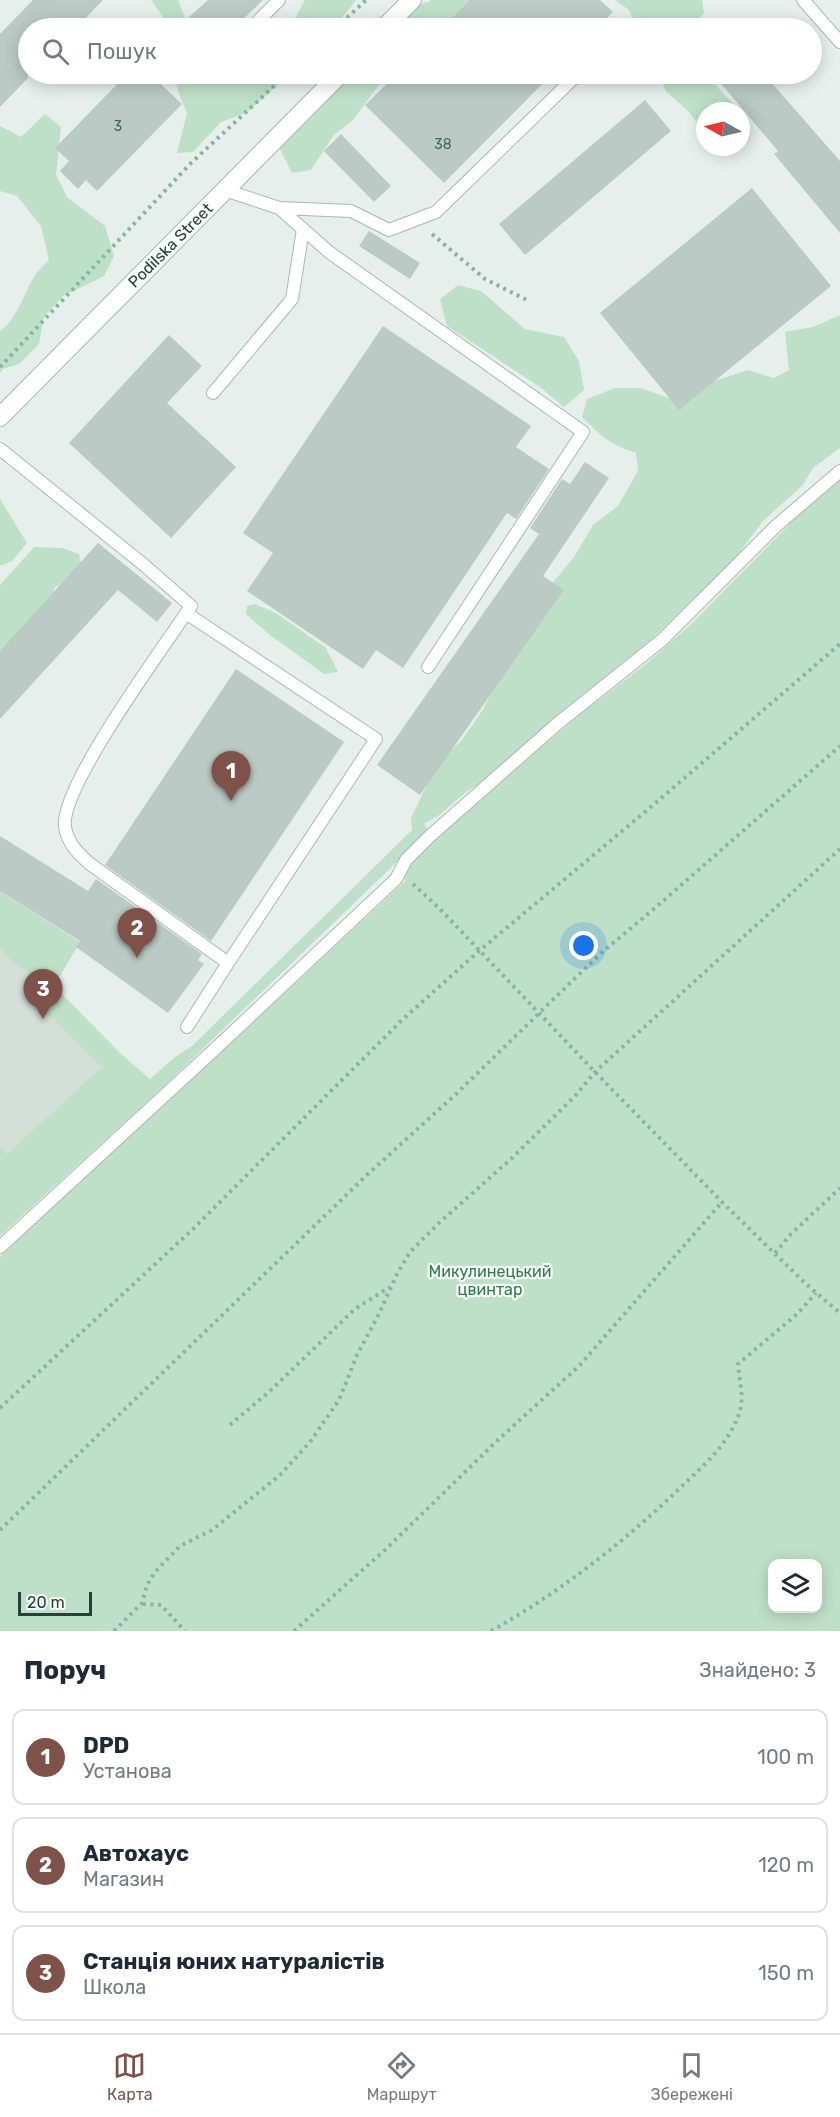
<!DOCTYPE html>
<html lang="uk">
<meta charset="utf-8">
<style>
:root{--surface:#fff;--page:#f6f6f7;--text:#1f2937;--muted:#747a83;--line:#e0e1e3;--accent:#7f5249}
body{margin:0;font-family:Rubik,sans-serif;background:var(--page);color:var(--text)}
.controls{position:absolute;right:18px;bottom:18px;display:grid;overflow:hidden;border-radius:12px;box-shadow:0 3px 15px #0003}
.controls button{width:54px;height:54px;display:grid;place-items:center;padding:0;border:0;border-bottom:2px solid var(--line);background:var(--surface);color:var(--text);font:30px sans-serif}
.compass{position:absolute;left:696px;top:102px;width:54px;height:54px;border-radius:50%;background:var(--surface);box-shadow:0 3px 15px #0003;rotate:278deg}
.scale{position:absolute;left:18px;bottom:15px;width:74px;box-sizing:border-box;padding-left:6px;border:3px solid #24423a;border-top:0;font-size:16px;line-height:21px;white-space:nowrap;color:#24423a;-webkit-text-stroke:4px #f7fbf9;paint-order:stroke}
.you{position:absolute;left:584px;top:946px;width:21px;height:21px;margin:-15px;border:4px solid #fff;border-radius:50%;background:#1a73e8;box-shadow:0 0 0 9px #1a73e833}
.badge{display:grid;place-items:center;width:39px;height:39px;border-radius:50%;background:var(--accent);color:#fff;font-size:20px;font-weight:700}
.pin{position:absolute;translate:-50% -50px;filter:drop-shadow(0 2px 3px #0008)}
.pin::after{content:'';position:absolute;top:32px;width:21px;height:18px;background:inherit;clip-path:polygon(0 0,100% 0,50% 100%)}
.list{margin:0;padding:0;list-style:none}
h2{display:flex;justify-content:space-between;align-items:center;height:78px;margin:0;padding:0 24px;font-size:26px}
h2 small{font-size:20px;font-weight:400;color:var(--muted)}
.list li{display:grid;grid-template-columns:39px 1fr auto;gap:18px;align-items:center;box-sizing:border-box;height:96px;margin:0 12px 12px;padding:0 12px;border:2px solid var(--line);border-radius:12px}
.list b{display:block;font-size:22px;white-space:nowrap}
.list p{margin:0;font-size:20px;white-space:nowrap;color:var(--muted)}
.list em{font-size:20px;font-style:normal;color:var(--muted)}
.icon{flex:none;width:33px;height:33px;fill:none;stroke:currentColor;stroke-width:2;stroke-linecap:round;stroke-linejoin:round}
.map{position:relative;flex:none;width:840px;height:1631px;overflow:hidden}
.search{position:absolute;background:var(--surface);box-shadow:0 3px 15px #0003;left:18px;right:18px;top:18px;height:66px;display:flex;align-items:center;gap:15px;box-sizing:border-box;padding:0 21px;border-radius:33px;color:var(--muted);font-size:22px}
.sheet{height:402px;background:var(--surface)}
nav{display:flex;justify-content:space-around;align-items:center;box-sizing:border-box;height:84px;border-top:2px solid var(--line);background:var(--surface);font-size:16px;color:var(--muted)}
nav a{display:grid;justify-items:center;gap:3px}
nav .on{color:var(--accent)}
.map>svg:first-child{display:block}
</style>
<div class="map">
<svg width="840" height="1631" viewBox="0 0 840 1631">
<rect width="100%" height="100%" fill="#e6efeb"/>
<path fill="#d4dfda" d="M0 891 76 947 54 986 119 1052 0 1161Z"/>
<path fill="#bfe0c8" fill-rule="evenodd" d="M151 0H178L189 28H171Z
M305 0H356L334 28H280L295 18Z
M431 0H474L444 28H367C384 9 405 7 429 2Z
M615 0H702L704 13 691 28H637L629 10Z
M177 74H290L246 113 221 122 193 152 177 153 187 113 179 94 175 77Z
M335 74H387L353 120 334 135 311 170 292 173 280 149 289 119Z
M658 74H705L740 111H705V135L689 112 666 91Z
M45 114 61 127 56 175 67 197 105 226 114 256 104 276 63 296 44 317 39 344 19 364 3 369 0 373V331C18 318 24 292 36 274 39 269 44 265 49 260L41 226 17 196 0 191V126L21 137Z
M458 285 481 291 525 329 564 337 579 361 584 390 564 407 540 387 447 326 440 299Z
M840 315V448L813 468 803 485 763 521 716 584 695 597 654 637 499 771 466 792 441 814 424 824 429 831 161 1089 0 1236V1147L7 1154 102 1067 54 1019 39 1010 30 988 28 972 15 964 0 948V891L80 942 54 986 119 1052 150 1079 175 1057 192 1046 412 830 411 818 437 764 462 740 482 711 542 596 574 557 593 525 618 506 638 471 636 453C609 444 601 436 582 417L587 399 615 388H641L685 404 714 381 748 370 774 378 789 370 785 332 813 327Z
M840 466V1631H0V1257L100 1161 181 1090 178 1081 225 1044H230L405 881 406 867 473 806 579 715 646 664 689 626 783 531ZM772 1564H818V1608H772Z
M0 499 27 543 12 561 0 566Z
M34 547 62 548 79 554 83 575 55 587 48 612 0 666V585Z
M255 604 276 613 326 648 338 672 324 674 270 635 246 614 247 606Z"/>
<path fill="#bbcac4" d="M33 0H103L76 28H28V78L0 107V34Z
M208 0H263L234 28H177Z
M470 0H600L613 12 597 28H442Z
M127 74H150L182 104 97 191 86 180 78 189 60 171 69 161 55 148Z
M397 74H552L444 183 365 105Z
M713 74H764L840 161V233L774 154 778 151Z
M645 100 671 131 525 255 499 224Z
M341 134 391 186 374 202 324 151Z
M752 188 831 286 679 410 600 313Z
M369 231 420 263 410 279 359 246Z
M383 326 531 426 516 447 549 469 516 519 507 513 403 668 376 650 363 669 247 591 273 553 243 533Z
M169 335 202 366 167 403 236 467 171 538 69 443Z
M585 462 609 478 543 576 564 590 420 795 377 765 539 534 530 528 562 479 570 484Z
M98 543 172 603 157 622 118 590 0 719V651Z
M236 669 344 742 211 941 105 865Z
M0 836 88 891 96 879 202 954 198 960 204 964 168 1013 76 947 80 941 0 891Z"/>
<g fill="none" stroke-linecap="round" stroke-linejoin="round">
<defs>
<path id="service" d="M803 0 840 42
M259 20 279 0
M225 190 279 208 329 252 583 432 428 667
M279 208 351 211 389 230 436 212 578 74
M213 393 292 299 303 229
M0 449 144 565 191 606C166 644 59 788 65 827 68 844 78 853 90 864L228 963 187 1027
M186 613 376 739 228 963
M0 1247 216 1048 396 879 406 860 431 835 557 724 662 640 776 526 840 471"/>
<path id="minor" d="M384 28 412 0
M0 417 340 74"/>
</defs>
<use href="#service" stroke="#a8b8b2" stroke-width="14"/>
<use href="#minor" stroke="#a8b8b2" stroke-width="20"/>
<path stroke="#86b3a5" stroke-width="4" stroke-dasharray="3 4.5" stroke-linecap="butt" d="M336 28 366 0
M432 234 485 279 529 301
M0 367 191 163 287 74
M413 884 441 910 595 1072 722 1202 807 1285 840 1313
M775 1253 791 1234 840 1188
M0 1408 193 1229 401 1021 479 951 652 806 840 644
M230 1425 270 1391 355 1309 390 1287
M0 1530 368 1174 456 1094 600 954 655 908 840 746
M143 1604 161 1605 185 1631
M114 1631 142 1603 147 1585 155 1572 180 1546 212 1530 280 1475 310 1442 339 1400 357 1355 378 1316 397 1274 410 1252 440 1222 511 1159 576 1095 595 1072 840 849
M294 1631 386 1549 500 1438 579 1366 722 1202
M491 1631C559 1593 624 1542 680 1488 703 1466 728 1445 739 1414 745 1398 739 1381 738 1364L796 1315 816 1293"/>
<use href="#service" stroke="#fff" stroke-width="12"/>
<use href="#minor" stroke="#fff" stroke-width="18"/>
</g>
<g text-anchor="middle" stroke-width="4.5" stroke-linejoin="round" paint-order="stroke">
<g font-size="14" fill="#4a645c">
<text x="118" y="131">3</text>
<text x="443" y="149">38</text>
</g>
<g font-size="16" fill="#24423a" stroke="#f7fbf9">
<text transform="translate(170 245) rotate(-45)" y="6">Podilska Street</text>
</g>
<g font-size="16" fill="#2d7a4b" stroke="#f7fbf9">
<text x="490" y="1277">Микулинецький<tspan x="490" dy="18">цвинтар</tspan></text>
</g>
</g>
</svg>
<div class="controls">
<button><svg class="icon" aria-label="layers" viewBox="0 0 24 24"><path d="M12 4l9 5-9 5-9-5zM3 14l9 5 9-5"/></svg></button>
</div>
<svg class="compass" viewBox="-18 -18 36 36"><path d="M0-13l5 13h-10z" fill="#e53935"/><path d="M0 13l5-13h-10z" fill="#747a83"/></svg>
<div class="scale">20 m</div>
<div class="you"></div>
<div class="pin badge" style="left:231px;top:801px">1</div>
<div class="pin badge" style="left:137px;top:958px">2</div>
<div class="pin badge" style="left:43px;top:1019px">3</div>
<div class="search"><svg class="icon" aria-label="search" viewBox="0 0 24 24"><circle cx="10" cy="10" r="6"/><path d="M15 15l6 6"/></svg>Пошук</div>
</div>
<section class="sheet">
<h2>Поруч<small>Знайдено: 3</small></h2>
<ul class="list">
<li><span class="badge">1</span><div><b>DPD</b><p>Установа</p></div><em>100 m</em></li>
<li><span class="badge">2</span><div><b>Автохаус</b><p>Магазин</p></div><em>120 m</em></li>
<li><span class="badge">3</span><div><b>Станція юних натуралістів</b><p>Школа</p></div><em>150 m</em></li>
</ul>
</section>
<nav>
<a class="on"><svg class="icon" aria-label="map" viewBox="0 0 24 24"><path d="M3 6l6-2 6 2 6-2v14l-6 2-6-2-6 2zM9 4v14M15 6v14"/></svg>Карта</a>
<a><svg class="icon" aria-label="directions" viewBox="0 0 24 24"><path d="M12 3l9 9-9 9-9-9zM9 14v-3h6M13 9l2 2-2 2"/></svg>Маршрут</a>
<a><svg class="icon" aria-label="saved" viewBox="0 0 24 24"><path d="M7 4h10v16l-5-4-5 4z"/></svg>Збережені</a>
</nav>
